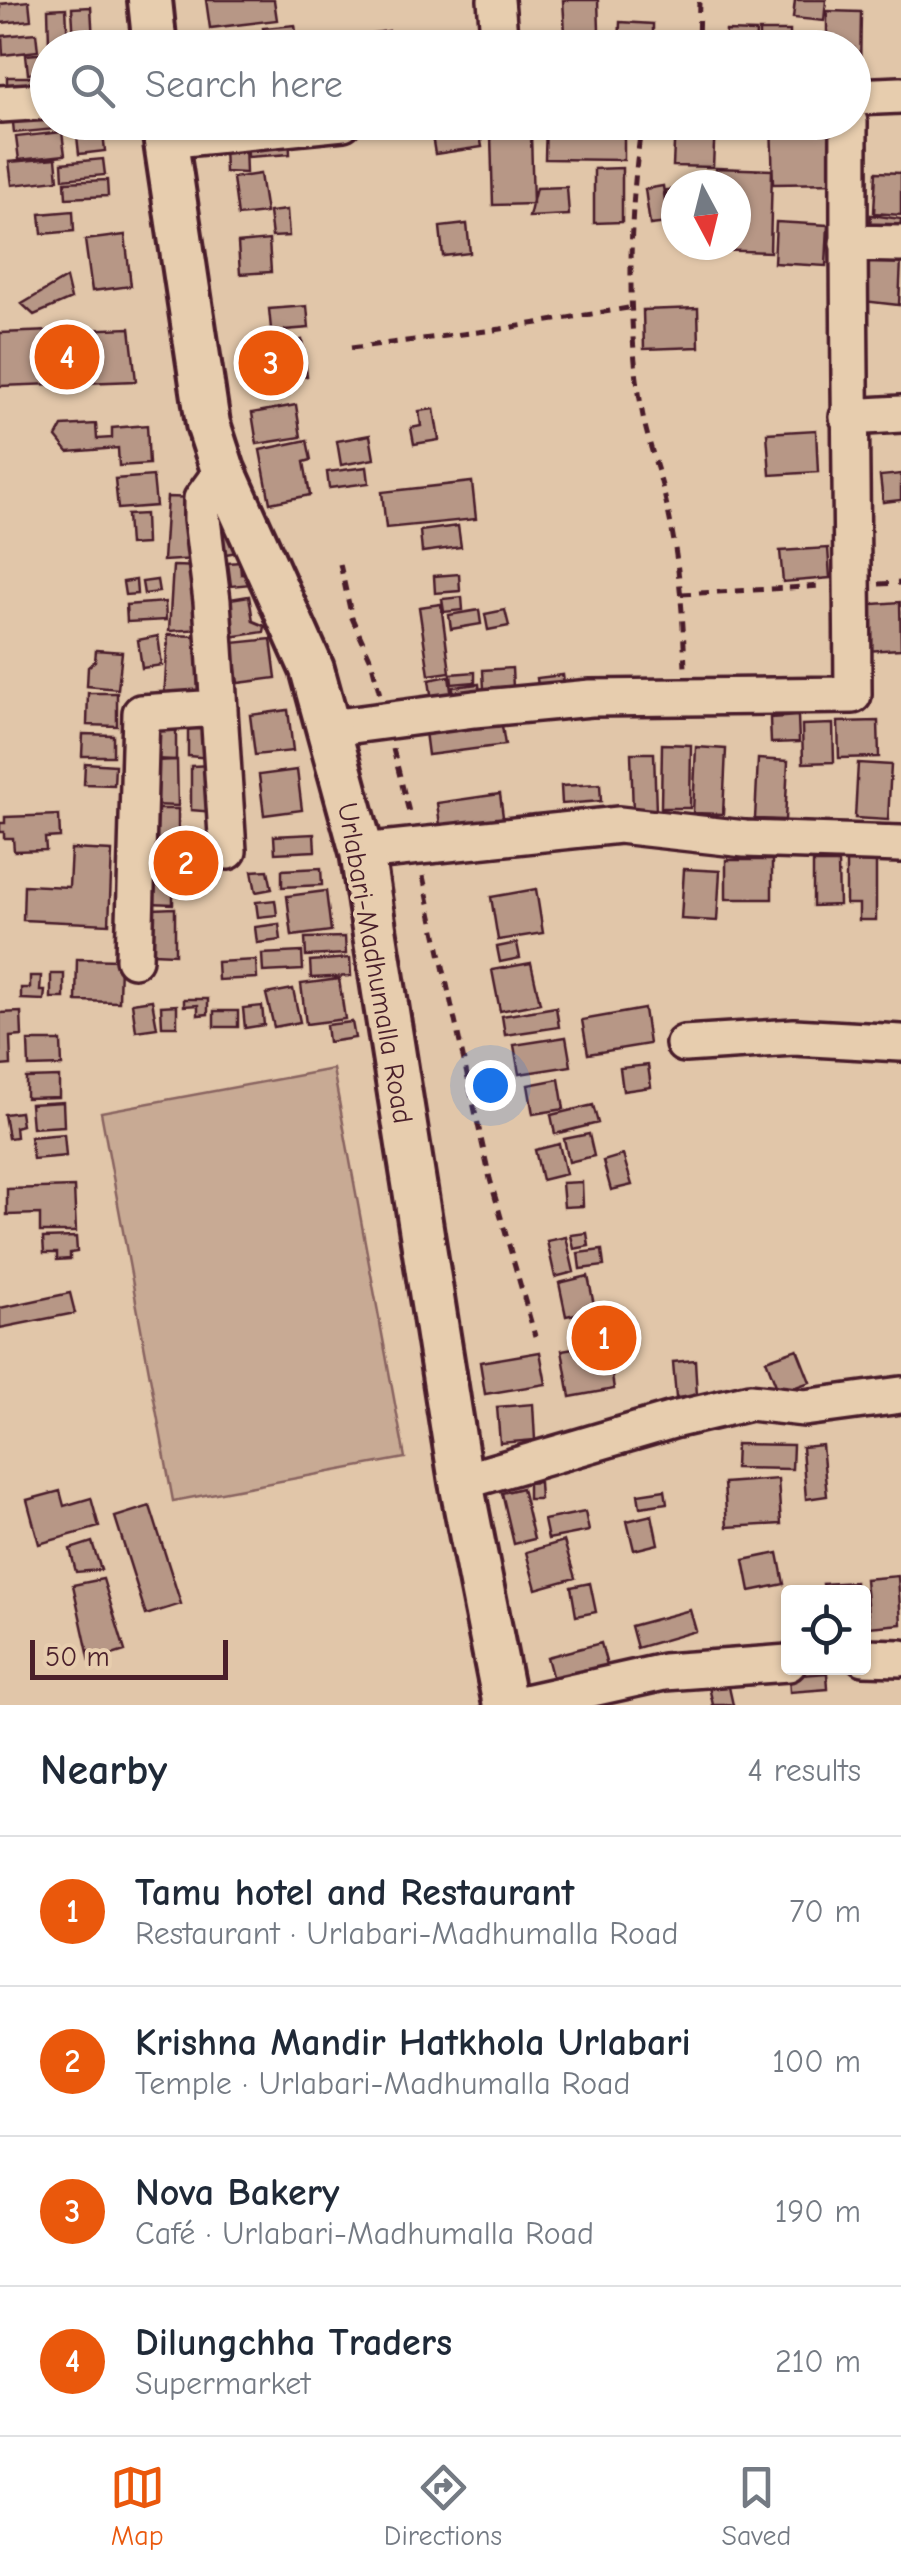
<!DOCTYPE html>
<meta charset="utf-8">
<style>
:root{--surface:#fff;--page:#f2f2f3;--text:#1f2937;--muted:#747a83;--line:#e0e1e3;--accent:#ea580c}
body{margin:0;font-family:"Comic Neue",sans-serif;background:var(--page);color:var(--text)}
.controls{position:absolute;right:30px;bottom:30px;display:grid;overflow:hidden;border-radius:10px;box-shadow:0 2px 8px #0004}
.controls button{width:90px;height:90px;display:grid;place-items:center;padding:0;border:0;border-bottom:2px solid var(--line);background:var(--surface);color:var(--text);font:50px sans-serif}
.compass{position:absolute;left:661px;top:170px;width:90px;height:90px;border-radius:50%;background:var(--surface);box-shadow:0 2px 8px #0004;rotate:173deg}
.scale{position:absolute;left:30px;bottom:25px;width:198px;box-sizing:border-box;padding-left:10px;border:5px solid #4a1f2b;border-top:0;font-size:28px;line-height:35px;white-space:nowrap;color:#4a1f2b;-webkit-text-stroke:8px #e7cdae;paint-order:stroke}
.you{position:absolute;left:490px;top:1085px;width:35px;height:35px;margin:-25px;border:8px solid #fff;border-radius:50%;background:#1a73e8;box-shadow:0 0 0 15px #1a73e833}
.badge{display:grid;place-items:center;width:65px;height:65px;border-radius:50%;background:var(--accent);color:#fff;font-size:32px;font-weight:700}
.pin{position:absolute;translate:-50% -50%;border:5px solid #fff;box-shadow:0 2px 10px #0006}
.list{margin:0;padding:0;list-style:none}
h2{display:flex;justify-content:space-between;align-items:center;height:130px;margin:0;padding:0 40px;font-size:42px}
h2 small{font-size:32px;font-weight:400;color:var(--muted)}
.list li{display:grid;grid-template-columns:65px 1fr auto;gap:30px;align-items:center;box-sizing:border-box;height:150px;padding:0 40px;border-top:2px solid var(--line)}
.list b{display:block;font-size:38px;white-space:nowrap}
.list p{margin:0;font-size:32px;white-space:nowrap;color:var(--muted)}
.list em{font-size:32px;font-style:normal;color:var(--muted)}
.icon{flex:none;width:55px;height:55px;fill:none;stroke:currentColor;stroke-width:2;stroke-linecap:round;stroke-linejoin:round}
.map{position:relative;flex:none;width:901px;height:1705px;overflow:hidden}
.search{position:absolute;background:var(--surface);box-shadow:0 2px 8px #0004;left:30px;right:30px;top:30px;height:110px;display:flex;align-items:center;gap:25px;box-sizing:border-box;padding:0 35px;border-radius:55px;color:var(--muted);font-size:38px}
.sheet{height:730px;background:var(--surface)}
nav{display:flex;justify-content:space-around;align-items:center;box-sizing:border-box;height:140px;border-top:2px solid var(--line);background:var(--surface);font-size:28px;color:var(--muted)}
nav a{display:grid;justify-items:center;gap:5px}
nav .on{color:var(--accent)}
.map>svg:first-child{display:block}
</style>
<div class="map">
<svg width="901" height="1705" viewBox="0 0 901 1705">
<rect width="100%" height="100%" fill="#e1c6a9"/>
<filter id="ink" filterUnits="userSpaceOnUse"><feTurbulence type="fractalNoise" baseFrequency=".01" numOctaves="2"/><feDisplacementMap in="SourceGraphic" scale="20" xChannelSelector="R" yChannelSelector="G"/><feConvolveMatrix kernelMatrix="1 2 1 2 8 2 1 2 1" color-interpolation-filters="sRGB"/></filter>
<g filter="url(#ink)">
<path fill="#c8aa94" stroke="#896460" stroke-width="2.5" d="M333 1069 405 1458 173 1501 101 1112Z"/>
<path fill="#b79786" stroke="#4a1f2b" stroke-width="2.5" d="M206 0H274L277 20 210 28Z
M563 0H598L599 31 565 33Z
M795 0H826L824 21 793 18Z
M29 1 31 20 0 23V4Z
M91 7 93 41 74 42 72 8Z
M66 8 68 43 49 44 48 9Z
M827 11 861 12 860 73H854V48H827Z
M620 22 653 24V48H619Z
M295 25 297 40 265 44 263 28Z
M389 31 392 47 338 48 337 38Z
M726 31 756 32 755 48H725Z
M759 31H790V48H759Z
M36 33 38 51 3 55 2 36Z
M48 53V72L28 74 26 55Z
M7 77H42V96H7Z
M48 108V122H102L105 151 79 154 76 127 14 133 12 112Z
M478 122 482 147 435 154 430 123Z
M546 122H624V160L545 159Z
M675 122H715L713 167 673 166Z
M771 122H838L840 183 773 184Z
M62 132 65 155 19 160 16 137Z
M289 134 290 154 248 157 247 137Z
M531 134 533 204 493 205 491 135Z
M224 144H245L246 173 225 172Z
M56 158 58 180 12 185 9 162Z
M103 159 105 175 63 179 62 163Z
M622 168V222L594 223V169Z
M716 168 772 170 770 252 714 250V245H736V185H716Z
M876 172 901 173V215L874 213Z
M260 174 266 213 238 216 233 178Z
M107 180 108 196 66 198 65 182Z
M663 186 668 223 650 225 645 189Z
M567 187 569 215 529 217 536 188Z
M676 189V225L672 226 666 190Z
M287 210 289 236 272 237 269 212Z
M73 211 74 231 42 234 40 214Z
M871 215 901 219 899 237 869 234Z
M776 222 828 225 826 266 774 263Z
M467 224 470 253 443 256 440 227Z
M125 235 131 286 92 291 85 240Z
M269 240 271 272 240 274 238 243Z
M867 257 901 260 899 305 863 301Z
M66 278 71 299 34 315 22 304Z
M307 306 309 328 285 330 286 338 272 339 269 309Z
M698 308 699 347 644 349 643 310Z
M130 328 136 381 0 386V333Z
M302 340 307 376 252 384 247 348Z
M296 405 301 437 257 444 252 413Z
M434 409 439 440 414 444 411 428 421 426 419 411Z
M96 424 97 439 112 438V428L147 425 149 464 119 466 118 448 68 452 56 437 62 426Z
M816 430 818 472 770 475 767 433Z
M370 435 374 459 341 465 337 441Z
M307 440 311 460 304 462 310 495 270 503 260 450Z
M367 467 369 483 329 488 327 472Z
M901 474V500L883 502 880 476Z
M153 476 156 506 118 509 115 479Z
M472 482 476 519 386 528 382 492Z
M167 497 196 498V559L163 561Z
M145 514 146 544 129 545 127 515Z
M232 521 237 552 220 555 215 524Z
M458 526 461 547 422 552 420 531Z
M828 548 830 578 783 582 780 551Z
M240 562 241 574 251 575 252 584 231 586 228 563Z
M173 566 203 567V629L169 631Z
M459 574 460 591 435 593 434 576Z
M136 580 137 594 125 595 123 582Z
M157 580 159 592 144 594 142 582Z
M249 596 253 621 265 626 264 632 230 637 224 600Z
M462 597 463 610 444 612 442 599Z
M165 602 166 620 127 622 126 605Z
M900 602 901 649 864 651 861 605Z
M441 604 450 672 429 675 419 607Z
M479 610 481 624 451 629 449 615Z
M505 610 509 626 488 630 485 614Z
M168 635 198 636V698L164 700Z
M158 636 162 665 142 668 138 640Z
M271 639 276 678 238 683 232 643Z
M96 650 122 652 118 689 87 686 88 667 95 661Z
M512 668 513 688 484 689 483 670Z
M475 672V682L452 684 451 674Z
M563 675 565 691 539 694 537 678Z
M449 676 453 705 433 708 429 680Z
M479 684 481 702 453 705V687Z
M88 693H117V726L87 725Z
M288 710 293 751 255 755 250 715Z
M211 711V758L188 756V712Z
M500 713 505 745 428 755 424 724Z
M153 714H176V760L153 759Z
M798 716 799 742 771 743 770 718Z
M878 721 879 757 839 758 838 722Z
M833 724 834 762 803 763 802 725Z
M83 734 113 735V756H82Z
M662 744 691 745 690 808H661Z
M696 747 726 749 723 814 693 813Z
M631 753H654L656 812H633Z
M758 759 788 761 785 820 755 819Z
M177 760 178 806 154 805V761Z
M85 763 115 765 114 785 84 784Z
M858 763 891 765 888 820 855 818Z
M214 765V812L191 810V766Z
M297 770 302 810 264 815 259 775Z
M600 784 601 801 562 804 561 786Z
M500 794 505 832 442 840 437 803Z
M155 809H178V855L155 854Z
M59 815 60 837 45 838 46 850 14 851 13 838H4V832H0V823H5V817Z
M314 834 315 851 275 853 274 836Z
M71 849 112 851 109 924 23 920 24 885 69 887Z
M173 858V904L150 903V859Z
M726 860H772V899H726Z
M846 862H876V920H859V904H846Z
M813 863H838L839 905 813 906Z
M321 868 322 885 282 887V870Z
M684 869 720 871 717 921 681 919Z
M268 870 272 889 256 892 252 871Z
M536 889 543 933 498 940 491 897Z
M326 891 331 931 292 936 287 896Z
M275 900 277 915 258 917 256 902Z
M175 908V954L152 953V909Z
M279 924 281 940 257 943 255 927Z
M345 937 346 954 306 956 305 938Z
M517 943 520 958 500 962 497 947Z
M302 952 303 970 263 972 262 954Z
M350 958 351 976 311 978 310 961Z
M77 959 120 960 119 1002 76 1001Z
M256 960 257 978 218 980 217 962Z
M531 963 540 1003 500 1011 492 970Z
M51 974H64V998H51Z
M30 976H41L40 991H45L44 1000 21 999V988H30Z
M339 979 345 1019 306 1024 301 984Z
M293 989 300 1022 274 1027 266 994Z
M184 999H208V1014L198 1015V1005L184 1006Z
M152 1000 157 1028 136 1031 132 1003Z
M177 1005V1026H162L161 1006Z
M262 1006 264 1025 245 1028 243 1008Z
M556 1007 559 1027 505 1035 502 1016Z
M644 1009 649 1044 588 1054 582 1020Z
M214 1011H238V1027H214Z
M21 1012 22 1036 10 1037 11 1065 0 1066V1013Z
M352 1022 355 1038 328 1042 326 1025Z
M566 1037 571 1066 519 1074 514 1045Z
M28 1041H61L62 1066 29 1067Z
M648 1065 651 1087 623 1091 620 1068Z
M59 1077V1097L26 1098V1078Z
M559 1079 564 1109 533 1114 528 1085Z
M63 1102 64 1126 32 1128 30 1104Z
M593 1105 598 1123 555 1134 551 1115Z
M20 1112 22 1125 15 1127 16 1137 8 1138 4 1114Z
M64 1134 66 1156 33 1159 30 1137Z
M589 1134 594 1156 569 1162 564 1139Z
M559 1144 566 1174 542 1180 535 1150Z
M623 1155 632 1185 611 1190 603 1161Z
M582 1182 583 1206 564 1207 562 1183Z
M74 1187 76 1232H40V1214L7 1215V1189Z
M587 1233 589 1246 574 1249 571 1235Z
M76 1237 77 1252 70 1253V1259L57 1260V1253H44L43 1238Z
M566 1237 574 1272 555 1277 547 1241Z
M602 1250 604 1266 580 1269 578 1253Z
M588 1276 595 1310 566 1316 559 1283Z
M70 1293 75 1313 0 1328V1308Z
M607 1342 614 1389 570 1397 562 1350Z
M797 1349 810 1382 779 1393 766 1360Z
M540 1352 546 1384 485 1394 480 1362Z
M695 1360 697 1396 676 1398 673 1362Z
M533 1404 535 1440 500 1443 497 1407Z
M736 1444 793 1445 792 1469 735 1468Z
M822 1445 827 1496 806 1499 802 1447Z
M778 1479 781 1524 727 1527 724 1483Z
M539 1482 540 1499H528V1483Z
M522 1488 534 1539 514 1544 502 1493Z
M665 1490 667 1503 640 1507 638 1494Z
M60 1491 64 1506 91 1498 99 1527 39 1544 27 1500Z
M150 1506 181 1604 146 1615 115 1517Z
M585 1512 589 1531 548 1539 544 1520Z
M652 1515 658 1544 634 1550 627 1521Z
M564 1541 575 1578 536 1589 526 1552Z
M92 1542 101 1570 76 1572 70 1549Z
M778 1553 784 1584 750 1591 744 1560Z
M898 1576 901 1624 869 1627 865 1579Z
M103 1579 125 1651 90 1662 73 1585Z
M855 1582V1592H824L823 1584Z
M590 1583 596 1612 576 1616 571 1587Z
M690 1610 696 1631 637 1648 631 1626Z
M601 1643 610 1677 556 1691 547 1657Z
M827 1673 828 1689 790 1692 789 1676Z
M727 1678 733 1705H713L708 1682Z"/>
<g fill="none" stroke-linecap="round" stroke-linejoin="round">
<defs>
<path id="minor" d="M496 0 500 48
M854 97 901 95
M0 104 48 101
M165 140 343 122
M848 243 901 244
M848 417 901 414
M223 470 202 499V519L212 601 228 851
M330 728 474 709 591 698 853 695C852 504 848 314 849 122
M362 852 619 825 745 839 901 844
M134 959 141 713 219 708
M684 1044 794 1037 901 1043
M461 1482 673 1420 750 1402 804 1408 901 1395
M864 1657 901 1658
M516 1705 664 1672 788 1663"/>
<path id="major" d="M150 0 155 48
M163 122 208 424 223 470 312 669 362 852 461 1482 505 1705"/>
</defs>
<use href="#minor" stroke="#4a1f2b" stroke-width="42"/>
<use href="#major" stroke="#4a1f2b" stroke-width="50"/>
<path stroke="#4a1f2b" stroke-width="5" stroke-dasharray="10 8" stroke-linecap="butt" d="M698 48 699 0
M642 122C629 206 626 322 641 405 646 438 659 470 666 502 679 557 683 612 685 669
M351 348 501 329 634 307
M340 564 352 618 371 660 380 695
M879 584 901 583
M681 594 823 586
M393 749 410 816
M423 876 490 1179 535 1336"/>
<use href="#minor" stroke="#e7cdae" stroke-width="35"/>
<use href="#major" stroke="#e7cdae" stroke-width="42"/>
</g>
</g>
<g text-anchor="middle" stroke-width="8" stroke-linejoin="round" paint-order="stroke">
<g font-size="28" fill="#4a1f2b" stroke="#e7cdae">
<text transform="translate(376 963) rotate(80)" y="10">Urlabari-Madhumalla Road</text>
</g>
</g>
</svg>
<div class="controls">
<button><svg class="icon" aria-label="locate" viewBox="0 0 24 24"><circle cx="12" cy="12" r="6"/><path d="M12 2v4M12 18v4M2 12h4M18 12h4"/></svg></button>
</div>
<svg class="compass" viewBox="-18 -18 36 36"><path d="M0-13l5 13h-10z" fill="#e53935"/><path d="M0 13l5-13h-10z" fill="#747a83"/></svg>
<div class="scale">50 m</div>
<div class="you"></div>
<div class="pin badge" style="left:604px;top:1338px">1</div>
<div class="pin badge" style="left:186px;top:863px">2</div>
<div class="pin badge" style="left:271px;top:363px">3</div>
<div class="pin badge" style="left:67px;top:357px">4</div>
<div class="search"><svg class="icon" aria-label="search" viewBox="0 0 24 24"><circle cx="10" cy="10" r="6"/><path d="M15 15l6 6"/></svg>Search here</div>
</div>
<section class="sheet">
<h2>Nearby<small>4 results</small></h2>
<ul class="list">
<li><span class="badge">1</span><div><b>Tamu hotel and Restaurant</b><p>Restaurant · Urlabari-Madhumalla Road</p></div><em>70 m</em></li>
<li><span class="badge">2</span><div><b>Krishna Mandir Hatkhola Urlabari</b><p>Temple · Urlabari-Madhumalla Road</p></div><em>100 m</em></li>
<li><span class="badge">3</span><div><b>Nova Bakery</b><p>Café · Urlabari-Madhumalla Road</p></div><em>190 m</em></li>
<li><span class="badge">4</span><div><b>Dilungchha Traders</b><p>Supermarket</p></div><em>210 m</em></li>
</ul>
</section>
<nav>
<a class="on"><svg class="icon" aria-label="map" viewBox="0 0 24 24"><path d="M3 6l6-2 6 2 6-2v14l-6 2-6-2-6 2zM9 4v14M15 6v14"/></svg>Map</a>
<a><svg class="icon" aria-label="directions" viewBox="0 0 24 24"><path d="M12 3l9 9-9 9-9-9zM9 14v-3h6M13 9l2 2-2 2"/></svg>Directions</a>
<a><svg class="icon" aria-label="saved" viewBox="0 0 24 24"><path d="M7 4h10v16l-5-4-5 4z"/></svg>Saved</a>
</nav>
